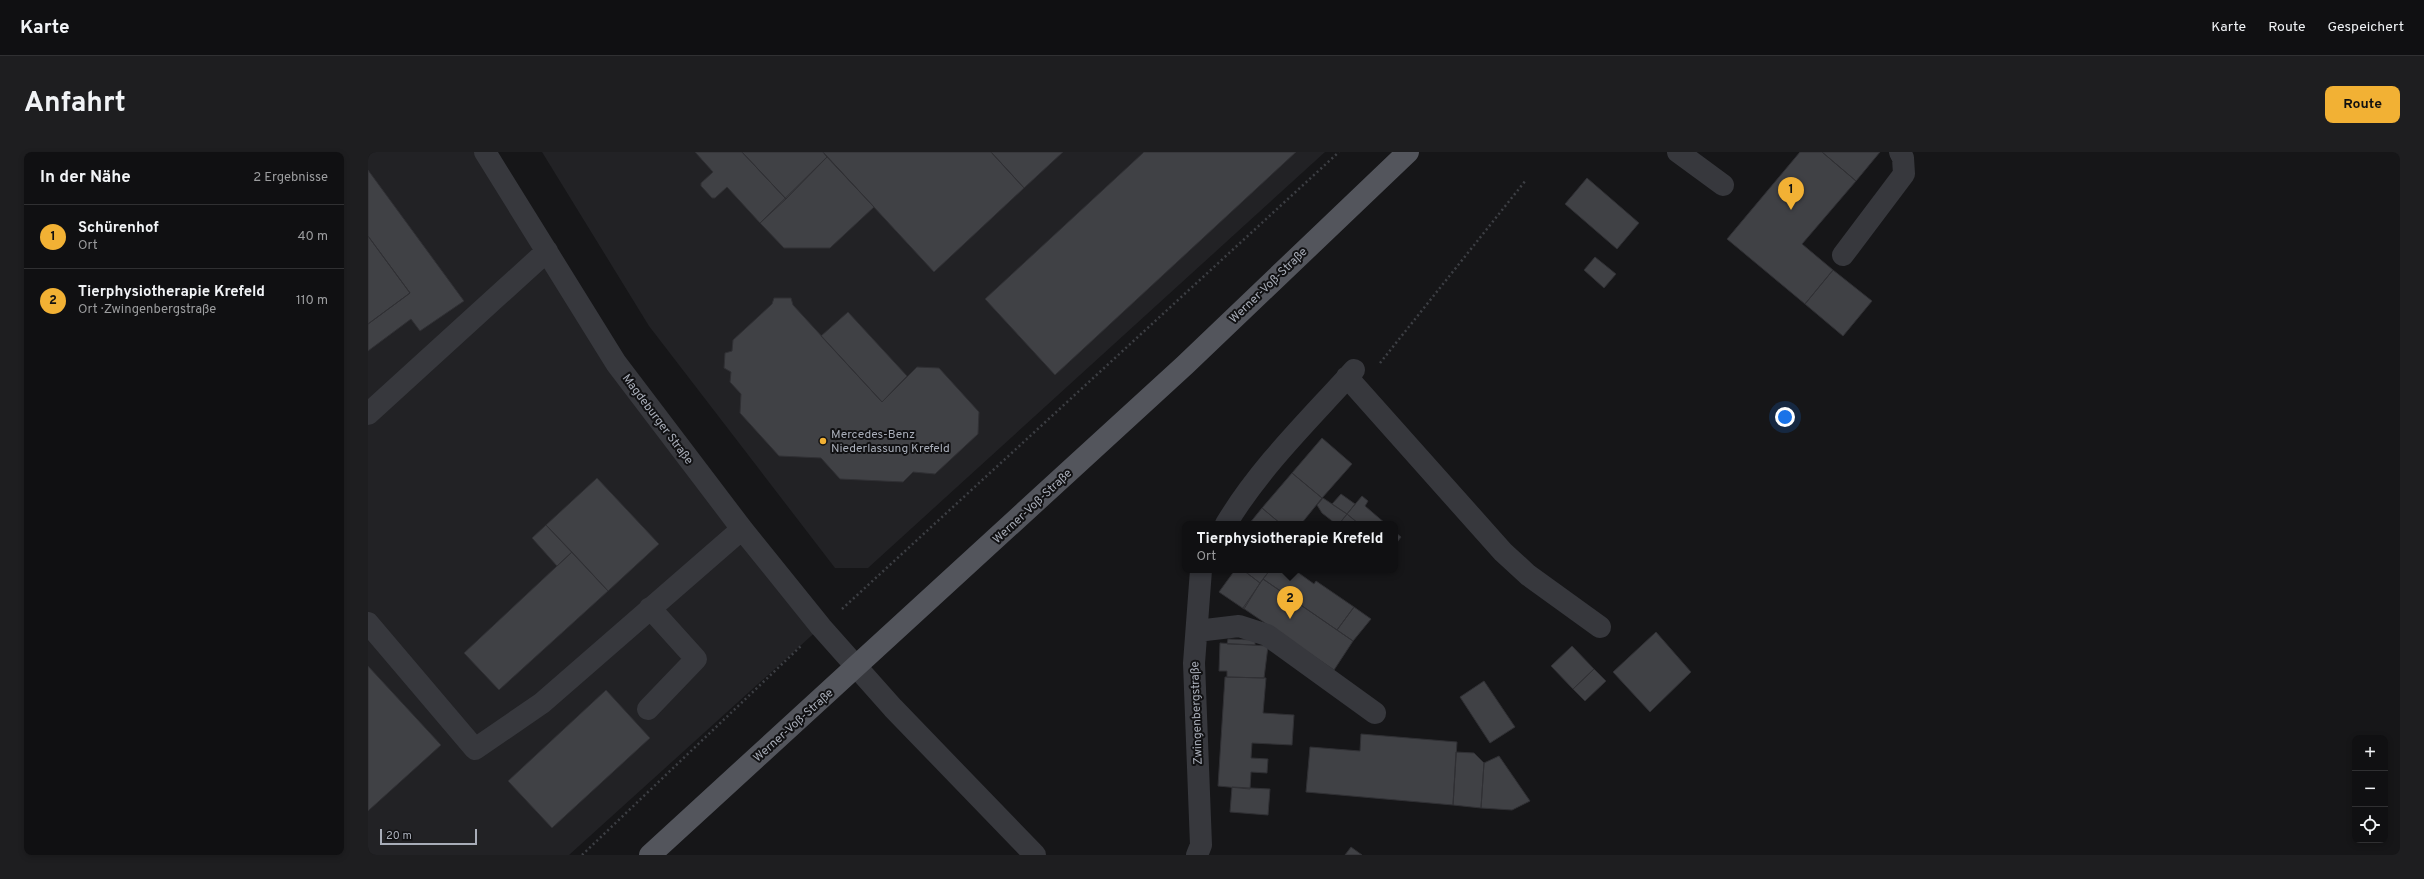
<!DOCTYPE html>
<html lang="de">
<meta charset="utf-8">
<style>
:root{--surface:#101012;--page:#1e1e20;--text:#f1f3f6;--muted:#9c9d9f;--line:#303032;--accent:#f2b134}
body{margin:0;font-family:Overpass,sans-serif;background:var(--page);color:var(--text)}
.controls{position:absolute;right:12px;bottom:12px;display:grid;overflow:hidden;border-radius:8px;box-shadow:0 2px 6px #0003}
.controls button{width:36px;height:36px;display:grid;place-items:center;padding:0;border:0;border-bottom:1px solid var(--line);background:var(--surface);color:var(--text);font:20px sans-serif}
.scale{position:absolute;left:12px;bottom:10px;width:97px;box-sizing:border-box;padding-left:4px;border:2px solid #a8adb8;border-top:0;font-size:11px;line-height:14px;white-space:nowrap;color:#a8adb8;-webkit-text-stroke:3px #111113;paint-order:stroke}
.you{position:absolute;left:1417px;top:265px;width:14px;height:14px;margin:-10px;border:3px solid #fff;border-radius:50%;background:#1a73e8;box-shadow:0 0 0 6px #1a73e833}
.badge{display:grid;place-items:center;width:26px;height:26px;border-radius:50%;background:var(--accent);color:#111;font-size:13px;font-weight:700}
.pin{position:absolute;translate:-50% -33px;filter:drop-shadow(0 1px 2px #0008)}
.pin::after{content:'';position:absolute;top:21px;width:14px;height:12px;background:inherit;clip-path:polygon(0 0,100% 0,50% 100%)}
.popup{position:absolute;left:814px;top:369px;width:216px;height:52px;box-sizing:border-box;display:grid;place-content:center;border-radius:8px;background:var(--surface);filter:drop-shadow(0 1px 3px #0005);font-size:13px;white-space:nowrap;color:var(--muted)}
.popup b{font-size:15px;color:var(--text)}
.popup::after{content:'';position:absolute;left:50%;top:100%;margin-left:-8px;border:8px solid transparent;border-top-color:var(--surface)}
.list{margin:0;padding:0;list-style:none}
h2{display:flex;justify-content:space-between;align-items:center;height:52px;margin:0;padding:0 16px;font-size:17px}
h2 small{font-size:13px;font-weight:400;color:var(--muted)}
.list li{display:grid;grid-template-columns:26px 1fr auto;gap:12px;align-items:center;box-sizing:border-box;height:64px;padding:0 16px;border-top:1px solid var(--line)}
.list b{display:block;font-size:15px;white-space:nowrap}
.list p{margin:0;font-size:13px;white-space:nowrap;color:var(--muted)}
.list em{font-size:13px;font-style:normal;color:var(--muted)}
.icon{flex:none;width:22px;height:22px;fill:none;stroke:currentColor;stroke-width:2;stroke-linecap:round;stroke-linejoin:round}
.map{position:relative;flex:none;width:2032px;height:703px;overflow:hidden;border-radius:8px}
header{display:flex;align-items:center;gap:24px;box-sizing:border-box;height:56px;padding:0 20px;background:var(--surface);border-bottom:1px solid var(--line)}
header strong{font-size:19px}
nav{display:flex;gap:22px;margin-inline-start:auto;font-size:14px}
.intro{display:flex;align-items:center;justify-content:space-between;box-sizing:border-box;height:96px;padding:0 24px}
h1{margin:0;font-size:28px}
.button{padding:10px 18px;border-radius:8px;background:var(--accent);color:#111;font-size:14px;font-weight:700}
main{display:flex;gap:24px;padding:0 24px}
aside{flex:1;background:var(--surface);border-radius:8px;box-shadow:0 2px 6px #0003}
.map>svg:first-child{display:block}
</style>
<header>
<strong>Karte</strong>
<nav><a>Karte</a><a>Route</a><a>Gespeichert</a></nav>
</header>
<div class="intro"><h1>Anfahrt</h1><a class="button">Route</a></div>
<main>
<aside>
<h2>In der Nähe<small>2 Ergebnisse</small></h2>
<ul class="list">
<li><span class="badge">1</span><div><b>Schürenhof</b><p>Ort</p></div><em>40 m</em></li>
<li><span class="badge">2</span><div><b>Tierphysiotherapie Krefeld</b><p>Ort · Zwingenbergstraße</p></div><em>110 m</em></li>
</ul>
</aside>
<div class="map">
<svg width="2032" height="703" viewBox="0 0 2032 703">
<rect width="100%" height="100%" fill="#161618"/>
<path fill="#222225" d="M0 0H117L179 99 453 475 201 703H0Z
M174 0H957L500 416H467L281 174Z"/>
<path fill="#404145" stroke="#303034" d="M327 0H374L418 47 392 71 359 35 347 46H344L333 34V31L345 20Z
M374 0H455L459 5 418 47Z
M455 0H623L656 36 566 120Z
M623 0H695L656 36Z
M776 0H928L687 223 617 147Z
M1432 0H1454L1488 29 1434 92 1465 118 1437 152 1359 87Z
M1454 0H1512L1488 29Z
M459 5 506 55 462 96H416L392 71Z
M0 18 96 149 52 179 43 167 0 199V172L42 141 0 84Z
M1219 26 1271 71 1249 97 1197 52Z
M0 84 42 141 0 172Z
M1227 105 1248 122 1236 136 1216 118Z
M1465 118 1504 149 1475 184 1437 152Z
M406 146H423L425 153 514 250 549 215 571 216 611 260 610 282 567 322 545 320 535 330 472 327 453 306 411 304 372 261 373 242 362 230 363 220 356 216 357 201 364 199 365 188 404 152Z
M480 160 539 224 514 250 453 184Z
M954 286 984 312 954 346 924 321Z
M924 321 954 346 933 372H913L894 356Z
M229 326 291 392 240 439 178 373Z
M973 342 987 352 979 362 964 352Z
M994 344 1000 349 997 354 1018 372H991L979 362Z
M955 346 979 362 971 372H968L954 361 949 353Z
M894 356 913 372H881Z
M979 362 991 372H971Z
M178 373 204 400 189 414 164 386Z
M1027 380 1033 385 1027 393Z
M204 400 240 439 131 538 96 501Z
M867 418H875L892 431 876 457 851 440Z
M875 418H902L892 431Z
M902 418H915L921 422 923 420 926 422 928 419 946 432 948 429 986 455 969 478 895 427Z
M895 427 985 489 966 518 875 456Z
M986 455 1003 467 985 489 969 478Z
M1288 480 1323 520 1282 560 1245 520Z
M860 487 887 488V493L859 492Z
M852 491 900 494 896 526 859 525V519H851Z
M1204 494 1226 517 1205 537 1183 514Z
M0 514 73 593 0 659Z
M1226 517 1238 529 1217 549 1205 537Z
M857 525 898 526 895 561 926 563 924 593 884 591 883 606 900 607 899 621 883 620 882 637 850 634Z
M1116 529 1147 575 1122 591 1092 545Z
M238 538 282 586 184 676 140 629Z
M993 582 1089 590 1085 653 938 640 942 595 992 599Z
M1088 600 1106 601 1116 611 1113 656 1085 653Z
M1131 604 1162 649 1144 658 1113 656 1116 611Z
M864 635 902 637 900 663 862 660Z
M983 695 994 703H977Z"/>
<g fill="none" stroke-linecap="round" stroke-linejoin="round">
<path stroke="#3d3f44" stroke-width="2.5" stroke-dasharray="2 3" stroke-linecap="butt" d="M1012 211 1158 28
M474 457 971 0
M214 703 433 494"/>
<path stroke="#37383d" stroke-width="22" d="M117 0 248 211 374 377 453 475 525 556 667 703
M1310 0 1355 33
M1475 103 1536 22 1535 6 1532 0
M979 225 1135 400 1160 423 1232 475
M0 262 179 99
M858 372C892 315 942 267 986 218
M0 471 107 597 174 551 374 377
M829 479 871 474 899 483 1007 561
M280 557 328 507 282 456
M829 703 833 693 826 511 833 418"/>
<path stroke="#53555c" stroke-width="22" d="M282 703 817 213 1040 0"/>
</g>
<circle fill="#f2b134" stroke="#111113" stroke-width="1.5" cx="455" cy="289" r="4"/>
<g text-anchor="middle" stroke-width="4" stroke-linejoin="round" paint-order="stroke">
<g font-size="12" fill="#a8adb8" stroke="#111113">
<text transform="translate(900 133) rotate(-44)" y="4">Werner-Voß-Straße</text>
<text transform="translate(290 267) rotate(53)" y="4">Magdeburger Straße</text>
<text transform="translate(664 354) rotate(-43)" y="4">Werner-Voß-Straße</text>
<text transform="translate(828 561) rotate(-92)" y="4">Zwingenbergstraße</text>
<text transform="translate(425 573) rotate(-42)" y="4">Werner-Voß-Straße</text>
</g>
<g font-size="12" fill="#a8adb8" stroke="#111113" text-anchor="start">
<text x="463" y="286">Mercedes-Benz<tspan x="463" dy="14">Niederlassung Krefeld</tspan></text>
</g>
</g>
</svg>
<div class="controls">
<button>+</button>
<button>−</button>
<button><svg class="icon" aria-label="locate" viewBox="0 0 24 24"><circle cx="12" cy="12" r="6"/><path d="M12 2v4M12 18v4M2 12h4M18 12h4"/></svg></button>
</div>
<div class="scale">20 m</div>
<div class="you"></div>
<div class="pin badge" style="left:1423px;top:58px">1</div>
<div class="pin badge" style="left:922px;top:467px">2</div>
<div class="popup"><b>Tierphysiotherapie Krefeld</b>Ort</div>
</div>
</main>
